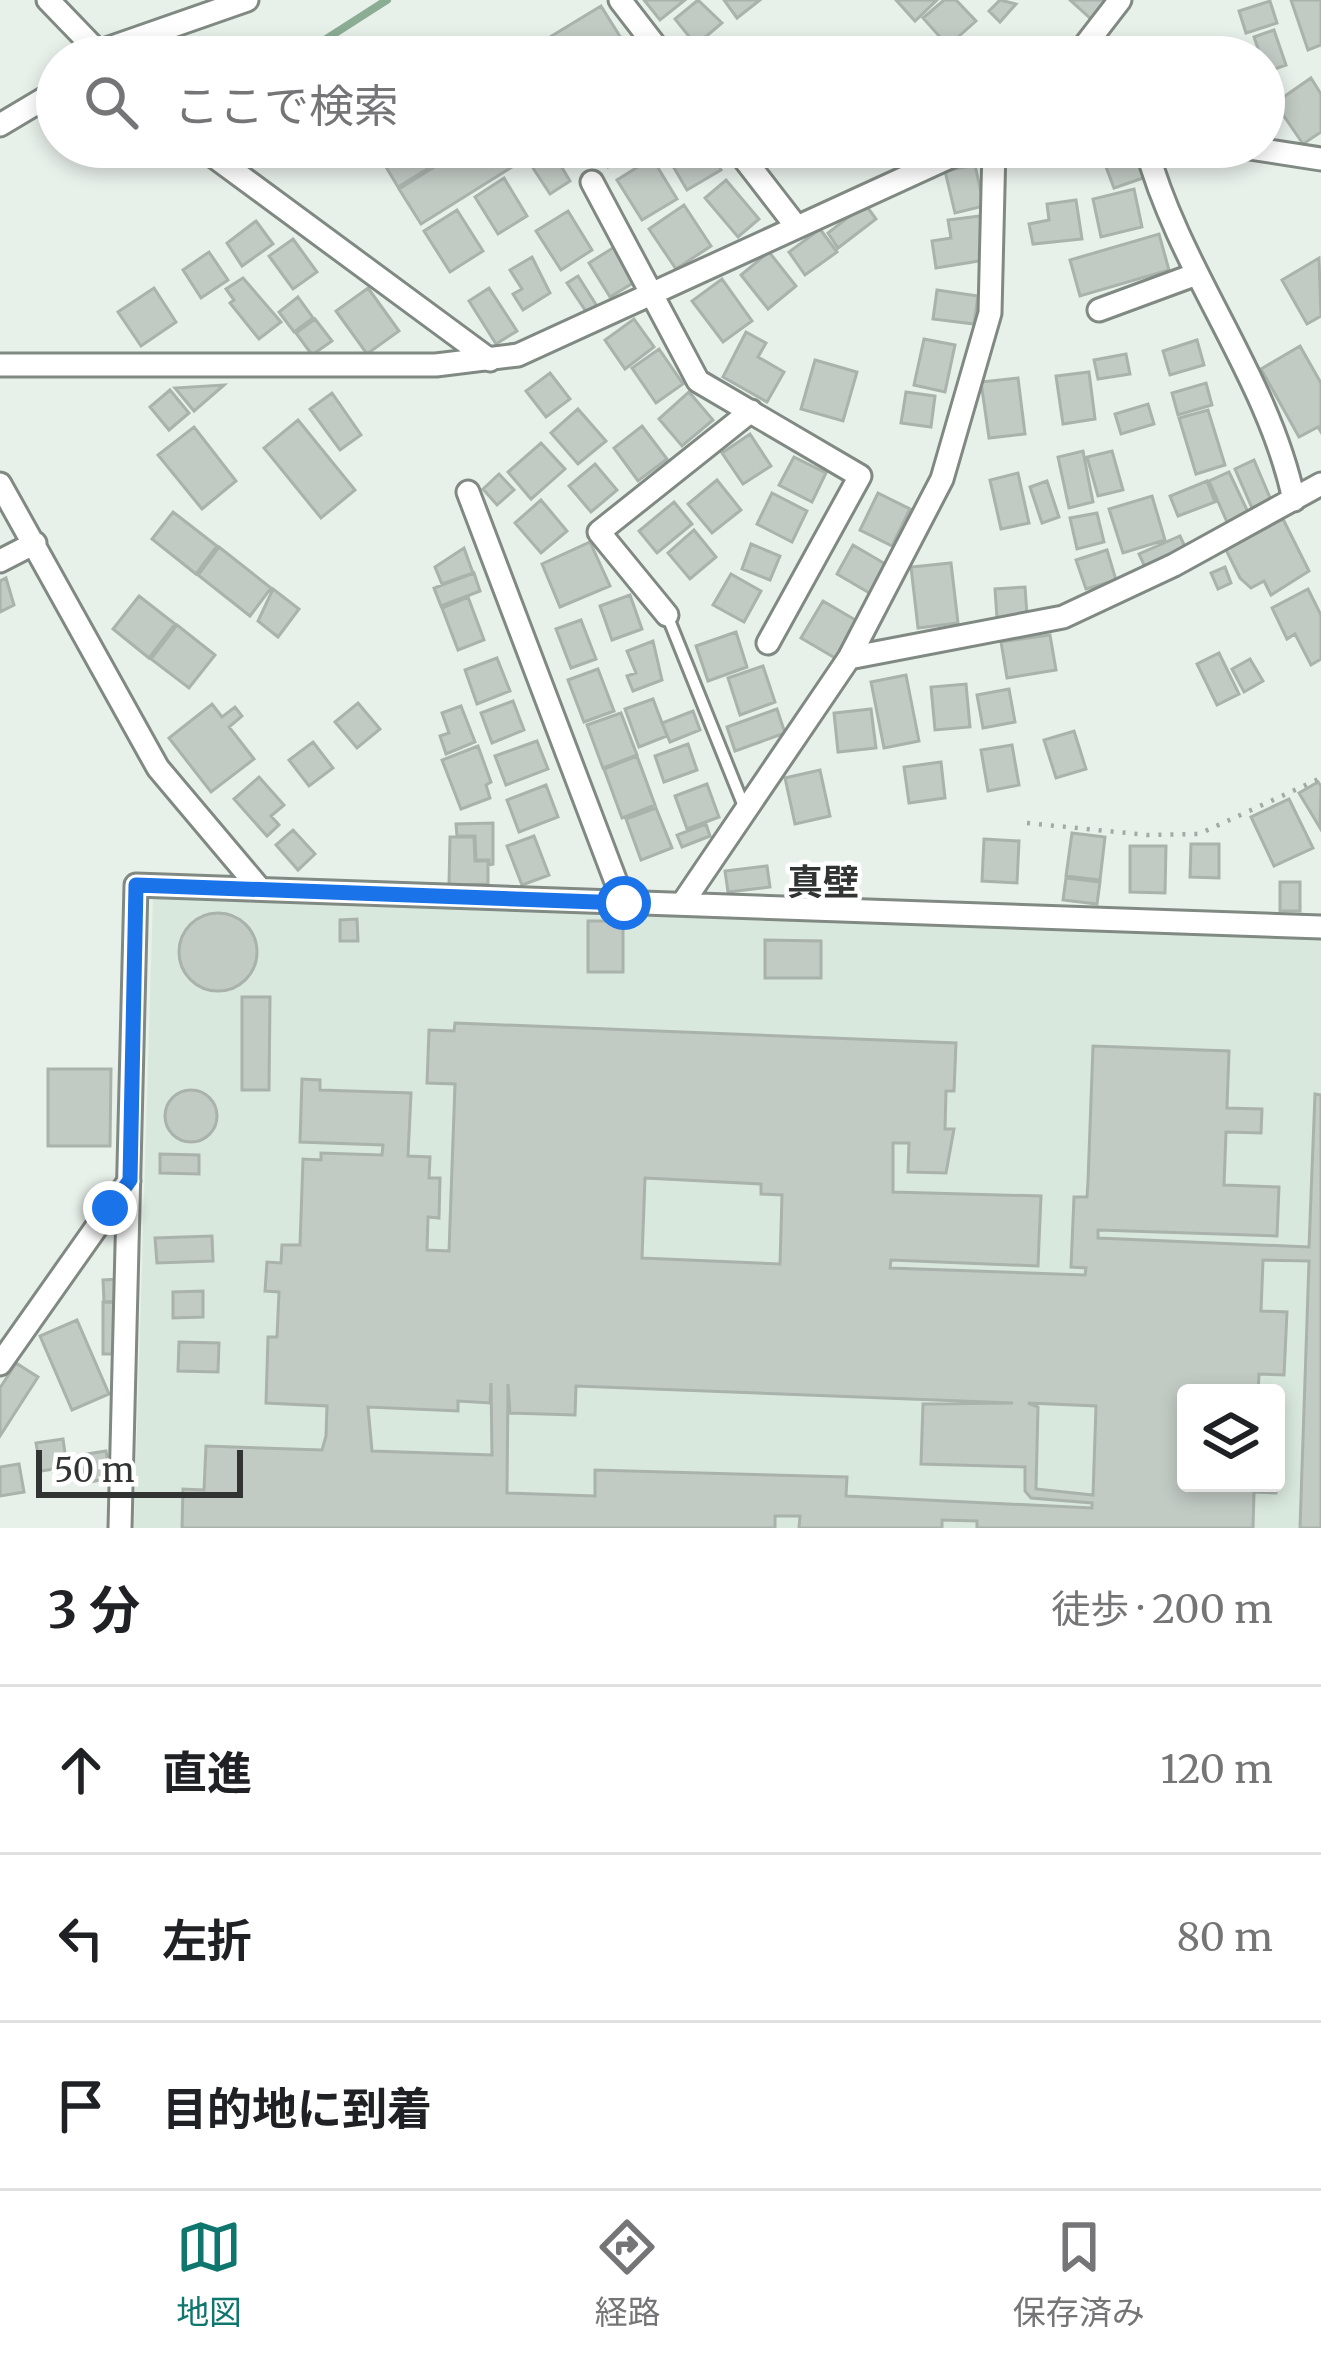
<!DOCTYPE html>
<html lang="ja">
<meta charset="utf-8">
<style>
:root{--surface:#fff;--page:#f2f2f2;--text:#202124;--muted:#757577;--line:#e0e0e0;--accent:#0f766e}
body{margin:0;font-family:Merriweather,"Noto Sans JP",serif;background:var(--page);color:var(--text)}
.controls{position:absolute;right:36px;bottom:36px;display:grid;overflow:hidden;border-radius:12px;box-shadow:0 6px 18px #0003}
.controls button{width:108px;height:108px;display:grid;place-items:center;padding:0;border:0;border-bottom:3px solid var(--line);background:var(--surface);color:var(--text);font:60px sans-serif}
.scale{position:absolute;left:36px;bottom:30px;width:207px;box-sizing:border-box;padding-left:12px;border:6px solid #313432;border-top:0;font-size:33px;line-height:42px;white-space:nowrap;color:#313432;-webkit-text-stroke:9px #fff;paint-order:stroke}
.stop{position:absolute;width:36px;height:36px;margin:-27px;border:9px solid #1a73e8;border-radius:50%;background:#fff}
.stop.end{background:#1a73e8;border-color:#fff;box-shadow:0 3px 12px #0008}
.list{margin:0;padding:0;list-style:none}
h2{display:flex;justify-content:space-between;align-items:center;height:156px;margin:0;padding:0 48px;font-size:51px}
h2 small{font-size:39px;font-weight:400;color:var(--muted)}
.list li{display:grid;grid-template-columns:78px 1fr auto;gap:36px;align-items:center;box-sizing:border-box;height:168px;padding:0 48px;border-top:3px solid var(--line)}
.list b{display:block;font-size:45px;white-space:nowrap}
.list em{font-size:39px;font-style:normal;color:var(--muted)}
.icon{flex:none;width:66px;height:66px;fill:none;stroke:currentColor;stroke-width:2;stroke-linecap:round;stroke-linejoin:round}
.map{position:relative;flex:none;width:1321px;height:1528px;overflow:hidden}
.search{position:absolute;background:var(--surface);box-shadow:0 6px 18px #0003;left:36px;right:36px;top:36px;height:132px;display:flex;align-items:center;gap:30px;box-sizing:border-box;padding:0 42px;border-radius:66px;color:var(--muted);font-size:45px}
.sheet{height:660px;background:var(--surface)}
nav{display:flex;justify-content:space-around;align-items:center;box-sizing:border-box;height:168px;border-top:3px solid var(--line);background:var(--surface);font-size:33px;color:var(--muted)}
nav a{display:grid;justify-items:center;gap:6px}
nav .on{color:var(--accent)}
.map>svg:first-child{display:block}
</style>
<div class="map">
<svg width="1321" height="1528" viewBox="0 0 1321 1528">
<rect width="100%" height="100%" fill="#e8f0ea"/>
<path fill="#d9e8dd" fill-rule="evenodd" d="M153 897 1321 938V1528H134ZM1186 1393H1276V1483H1186Z"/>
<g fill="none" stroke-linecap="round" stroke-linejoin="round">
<path stroke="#8aad94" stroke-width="8" d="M298 57 387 0"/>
</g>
<path fill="#c2cac4" stroke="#aab2ac" stroke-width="3" fill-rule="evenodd" d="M644 0H685L660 20Z
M698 0 722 23 696 45 675 19Z
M724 0H760L737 18Z
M896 0H937L915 21Z
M944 0H956L976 21 948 46 923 18Z
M1000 0 1016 4 1000 22 989 11Z
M1070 0H1110L1092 20Z
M1291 0H1321V45L1308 50Z
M1270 1 1277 23 1246 33 1239 11Z
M601 6 626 46 609 57H517Z
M1274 30 1286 65 1266 72 1254 37Z
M1311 78 1321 94V132L1303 144 1275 103Z
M374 147H463L398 187Z
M466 147H544L421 224 399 189Z
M596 147H625L630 153 608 167Z
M682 147H708L721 170 687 190 667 156Z
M1135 148 1146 177 1114 188 1103 159Z
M552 151 570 181 550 194 531 165Z
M652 158 677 199 642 220 617 180Z
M975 165 984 206 955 213 945 171Z
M504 178 527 216 498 234 475 197Z
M726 180 759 219 738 237 705 198Z
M1134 189 1142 227 1101 237 1093 199Z
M1076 200 1082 239 1033 244 1029 224 1049 220 1047 204Z
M865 204 876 219 838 248 828 233Z
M684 205 711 246 676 269 649 229Z
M457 210 483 251 450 272 424 231Z
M568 211 592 250 561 270 536 231Z
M980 216 985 260 936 268 932 241 951 238 948 220Z
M256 221 273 244 242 266 227 243Z
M820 229 837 252 805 275 789 252Z
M1159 234 1169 270 1080 296 1070 260Z
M293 239 317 272 293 289 269 256Z
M616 246 638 280 610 297 589 263Z
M209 252 228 280 201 298 183 270Z
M769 252 796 286 768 309 741 275Z
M532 257 550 293 523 310 513 294 522 289 510 270Z
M1319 258 1321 316 1307 324 1282 280Z
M578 276 597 306 587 313 567 283Z
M243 278 281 322 259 339 230 303 234 300 226 289Z
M722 279 752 321 723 342 692 301Z
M154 288 176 322 141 346 118 312Z
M368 288 399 331 367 354 336 311Z
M489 288 517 331 496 344 469 301Z
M937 290 978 296 974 324 933 319Z
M298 297 313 318 294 332 279 312Z
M315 319 332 341 312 355 296 333Z
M634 319 654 347 625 369 605 340Z
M746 332 766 343 758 357 784 372 767 402 723 377Z
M924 339 955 345 945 392 914 385Z
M1197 340 1204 365 1170 375 1163 351Z
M1300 346 1321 383V432L1318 427 1299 437 1261 369Z
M659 349 683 384 656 403 632 368Z
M1126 354 1130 374 1098 379 1094 360Z
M815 360 857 372 843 421 801 409Z
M1089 372 1095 419 1063 424 1056 376Z
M550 373 570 399 546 417 526 391Z
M1018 378 1025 434 989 438 981 382Z
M1206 383 1212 405 1178 415 1172 393Z
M224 385 194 411 175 388Z
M170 390 189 413 169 430 150 407Z
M689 392 713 420 682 446 659 419Z
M906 392 935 396 931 427 901 423Z
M332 393 361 435 340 450 310 409Z
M1148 404 1154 424 1121 434 1115 414Z
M578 409 606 441 578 464 551 433Z
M1208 410 1225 465 1196 474 1179 418Z
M298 420 355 490 321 518 264 448Z
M642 426 667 459 638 481 614 448Z
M194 427 236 481 202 509 158 455Z
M750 434 771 466 743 484 722 453Z
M541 443 565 469 531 499 508 472Z
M1083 451 1093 502 1069 508 1058 457Z
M1112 451 1123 490 1098 496 1087 457Z
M794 457 826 473 812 502 779 485Z
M1254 460 1271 500 1252 508 1235 469Z
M595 464 617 490 591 512 569 486Z
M1229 472 1248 512 1227 522 1209 481Z
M1018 473 1029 523 1001 529 990 480Z
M499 474 514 490 497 505 483 489Z
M717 480 741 510 712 533 688 504Z
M1047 481 1059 517 1042 523 1030 487Z
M1207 481 1215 502 1178 516 1170 496Z
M772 493 807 511 792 542 757 524Z
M878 493 910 509 892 546 860 530Z
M1152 496 1165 540 1123 553 1109 509Z
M541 500 567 531 541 553 515 523Z
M674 502 692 524 657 553 639 531Z
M173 512 217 546 196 574 152 539Z
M1097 513 1104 542 1077 549 1070 518Z
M1283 519 1309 571 1271 595 1264 581 1251 588 1240 578 1225 548Z
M694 530 716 557 690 579 668 553Z
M1180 536 1186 549 1145 567 1139 554Z
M590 542 610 586 560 607 542 564Z
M751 544 780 556 770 580 742 569Z
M853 545 887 565 871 594 837 574Z
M219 547 271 588 250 616 198 575Z
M464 548 473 573 442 584 435 567Z
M1107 550 1116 580 1086 589 1076 560Z
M951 563 958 623 918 628 911 567Z
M1225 567 1231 583 1218 589 1211 573Z
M474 573 480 591 441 606 434 588Z
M731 574 761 591 744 622 713 605Z
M6 578 14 605 0 612V581Z
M1025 587 1027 615 997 618 995 589Z
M273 589 299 609 278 637 258 621Z
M1308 589 1321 615V659L1311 665 1295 634 1287 639 1272 608Z
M630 595 642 629 612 640 600 606Z
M139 596 175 624 149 658 113 629Z
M468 597 484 640 458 650 442 608Z
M823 601 857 621 835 658 801 638Z
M581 620 596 659 571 668 556 629Z
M177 625 215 655 189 688 151 659Z
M736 632 747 667 708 681 696 646Z
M1050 635 1056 670 1007 678 1001 642Z
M653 641 662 680 633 691 627 676 636 673 627 651Z
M1219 653 1239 694 1217 705 1197 664Z
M497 658 510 691 477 704 465 670Z
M1250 659 1263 681 1244 692 1232 669Z
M763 666 775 702 740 715 728 678Z
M598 669 614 711 584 722 568 680Z
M906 675 919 741 884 748 871 682Z
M966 684 970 727 935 730 931 687Z
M1009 689 1015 722 983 728 977 695Z
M653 699 667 736 639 747 625 709Z
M513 701 524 730 492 743 481 713Z
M358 703 380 729 357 748 335 722Z
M212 704 222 717 235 707 242 716 229 727 254 759 211 792 169 738Z
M461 706 475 742 446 754 440 736 449 733 442 713Z
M777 709 785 733 735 751 727 727Z
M871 709 876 748 838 752 834 713Z
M693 711 700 730 670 742 662 723Z
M621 713 637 755 603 768 587 725Z
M1074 731 1086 769 1056 778 1044 740Z
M537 741 548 769 506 785 495 756Z
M313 742 333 768 309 786 289 760Z
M688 744 697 770 664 782 655 756Z
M1012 745 1019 785 988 791 981 750Z
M478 746 491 782 486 785 490 798 461 809 442 760Z
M637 756 655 805 622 818 604 769Z
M941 762 945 798 909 803 904 767Z
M820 770 830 816 795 824 785 778Z
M259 777 284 805 271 816 279 825 267 836 234 799Z
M1318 782 1321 786 1320 828 1299 793Z
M707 784 719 817 687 829 675 796Z
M546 785 558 817 519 832 507 800Z
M1289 799 1313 848 1274 866 1251 817Z
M656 808 672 848 641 860 626 819Z
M493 823V864L489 865V860H476L475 836H457L456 824Z
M706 824 710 836 682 847 677 835Z
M293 830 315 854 298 870 276 845Z
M1072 833 1105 837 1100 880 1066 876Z
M534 836 549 875 522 885 507 846Z
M450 837H474L475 861H488V884L449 885Z
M984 839 1019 841 1017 883 982 881Z
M1191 844H1219V878L1190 877Z
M1130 846H1166L1165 893 1130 892Z
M767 866 770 887 728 892 725 871Z
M1066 878 1100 882 1097 904 1063 900Z
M1280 882H1300V911H1280Z
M179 952a39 39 0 1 1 78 0a39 39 0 1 1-78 0Z
M357 919 358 941H340V920Z
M588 921H623V972H588Z
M765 940 821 941V978H765Z
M242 997H270L269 1090H242Z
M455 1023 956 1043 954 1091H946L945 1129H954L946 1173 908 1172 909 1143H893V1192L1041 1196 1038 1266 891 1260 890 1268 1085 1275 1086 1268 1071 1267 1074 1197H1087L1088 1181 1093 1046 1229 1051 1227 1108 1262 1109 1261 1133 1226 1132 1224 1185 1279 1187 1277 1236 1098 1230V1238L1309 1247 1315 1094 1321 1095V1528H1300L1309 1261 1263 1260 1261 1311 1287 1312 1284 1375 1259 1374 1258 1393H1186V1483H1276L1278 1448 1276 1493 1254 1492 1253 1528H977V1521L942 1520V1528H799L800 1516H775V1528H182L183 1489 204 1490 206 1446 322 1450 326 1436 327 1406 266 1403 268 1337H277L279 1292 265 1291 267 1262 281 1263 282 1245H300L303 1159 321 1160V1153L382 1155 383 1145 300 1142 302 1079 320 1080V1090L411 1093 408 1156 430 1157 429 1178H440L439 1218 428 1217 427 1250 449 1251 455 1084 427 1083 429 1030 454 1031ZM645 1178 761 1184V1194L782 1195 780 1264 642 1258ZM491 1383 492 1455 372 1451 368 1407 458 1411V1401L490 1403ZM508 1384 510 1413 575 1415 576 1386 1013 1403 923 1404 921 1464 1025 1467V1491L1031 1498 1092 1503V1508L846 1496 847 1477 595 1470V1496L507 1493ZM1028 1403 1096 1406 1093 1495 1036 1489 1038 1407Z
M48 1069H111L110 1146H48Z
M165 1116a26 26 0 1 1 52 0a26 26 0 1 1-52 0Z
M160 1154 199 1155V1174L160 1173Z
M212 1236 213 1261 157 1263 155 1238Z
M120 1279 121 1301 104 1302 103 1280Z
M203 1291V1317L173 1318V1292Z
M103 1302 123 1303 122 1354H103Z
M77 1320 109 1394 72 1410 40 1336Z
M179 1342 219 1343 218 1372 178 1371Z
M16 1363 38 1377 0 1436V1388Z
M63 1439 67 1467 41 1471 36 1443Z
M106 1451 111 1478 84 1483 80 1455Z
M19 1464 24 1492 0 1496V1467Z"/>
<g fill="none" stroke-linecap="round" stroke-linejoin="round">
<defs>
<path id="lane" d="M667 615 745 809"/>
<path id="street" d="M48 0 103 57
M620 0 664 57
M98 52 247 0
M1076 57 1120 0
M0 125 57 91
M201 147 490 360
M735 147 796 226
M1146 147C1180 272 1268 376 1294 500
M1243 147 1321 159
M592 182 698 381 860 476 768 643
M1099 310 1194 275
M0 365H436L518 355 972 147
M0 484 158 768 260 889
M468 492 624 903
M0 561 35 543
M667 615 599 532 751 411
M849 658 1063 617 1174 565 1321 484
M682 904 849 658 942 479 990 313 994 147
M0 1364 129 1181
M120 1528 136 885 1321 927"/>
</defs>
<use href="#lane" stroke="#818983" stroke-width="16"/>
<use href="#street" stroke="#818983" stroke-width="27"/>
<path stroke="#a3a9a4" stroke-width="4.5" stroke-dasharray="3 9" stroke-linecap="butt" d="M1027 823 1147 835 1199 834 1321 778"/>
<use href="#lane" stroke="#fff" stroke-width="10"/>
<use href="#street" stroke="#fff" stroke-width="21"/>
</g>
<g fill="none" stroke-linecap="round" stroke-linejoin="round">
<path stroke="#1a73e8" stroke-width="15" d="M110 1208 130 1180 136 885 624 903"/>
</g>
<g text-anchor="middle" stroke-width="9" stroke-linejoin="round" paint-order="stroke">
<g font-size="36" font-weight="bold" fill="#313432" stroke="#fff">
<text x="823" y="895">真壁</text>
</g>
</g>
</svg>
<div class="controls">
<button><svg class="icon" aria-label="layers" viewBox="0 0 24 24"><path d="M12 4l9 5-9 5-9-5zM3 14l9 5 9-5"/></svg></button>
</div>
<div class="scale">50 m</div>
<div class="stop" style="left:624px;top:903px"></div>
<div class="stop end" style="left:110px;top:1208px"></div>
<div class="search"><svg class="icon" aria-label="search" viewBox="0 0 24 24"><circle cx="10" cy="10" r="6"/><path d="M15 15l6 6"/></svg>ここで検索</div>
</div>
<section class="sheet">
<h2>3 分<small>徒歩 · 200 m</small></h2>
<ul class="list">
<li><svg class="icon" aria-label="ahead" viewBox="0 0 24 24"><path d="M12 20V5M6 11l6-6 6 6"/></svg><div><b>直進</b></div><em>120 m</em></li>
<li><svg class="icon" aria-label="left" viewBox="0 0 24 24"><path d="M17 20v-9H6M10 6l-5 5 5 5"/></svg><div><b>左折</b></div><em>80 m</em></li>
<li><svg class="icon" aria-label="arrive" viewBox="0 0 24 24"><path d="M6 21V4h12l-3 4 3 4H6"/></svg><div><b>目的地に到着</b></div></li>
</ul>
</section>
<nav>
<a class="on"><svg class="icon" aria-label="map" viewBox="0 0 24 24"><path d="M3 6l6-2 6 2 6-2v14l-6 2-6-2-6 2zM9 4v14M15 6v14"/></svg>地図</a>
<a><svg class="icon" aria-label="directions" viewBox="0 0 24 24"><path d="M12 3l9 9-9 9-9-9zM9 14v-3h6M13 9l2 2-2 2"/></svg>経路</a>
<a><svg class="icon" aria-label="saved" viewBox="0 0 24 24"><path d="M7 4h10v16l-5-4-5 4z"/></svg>保存済み</a>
</nav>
